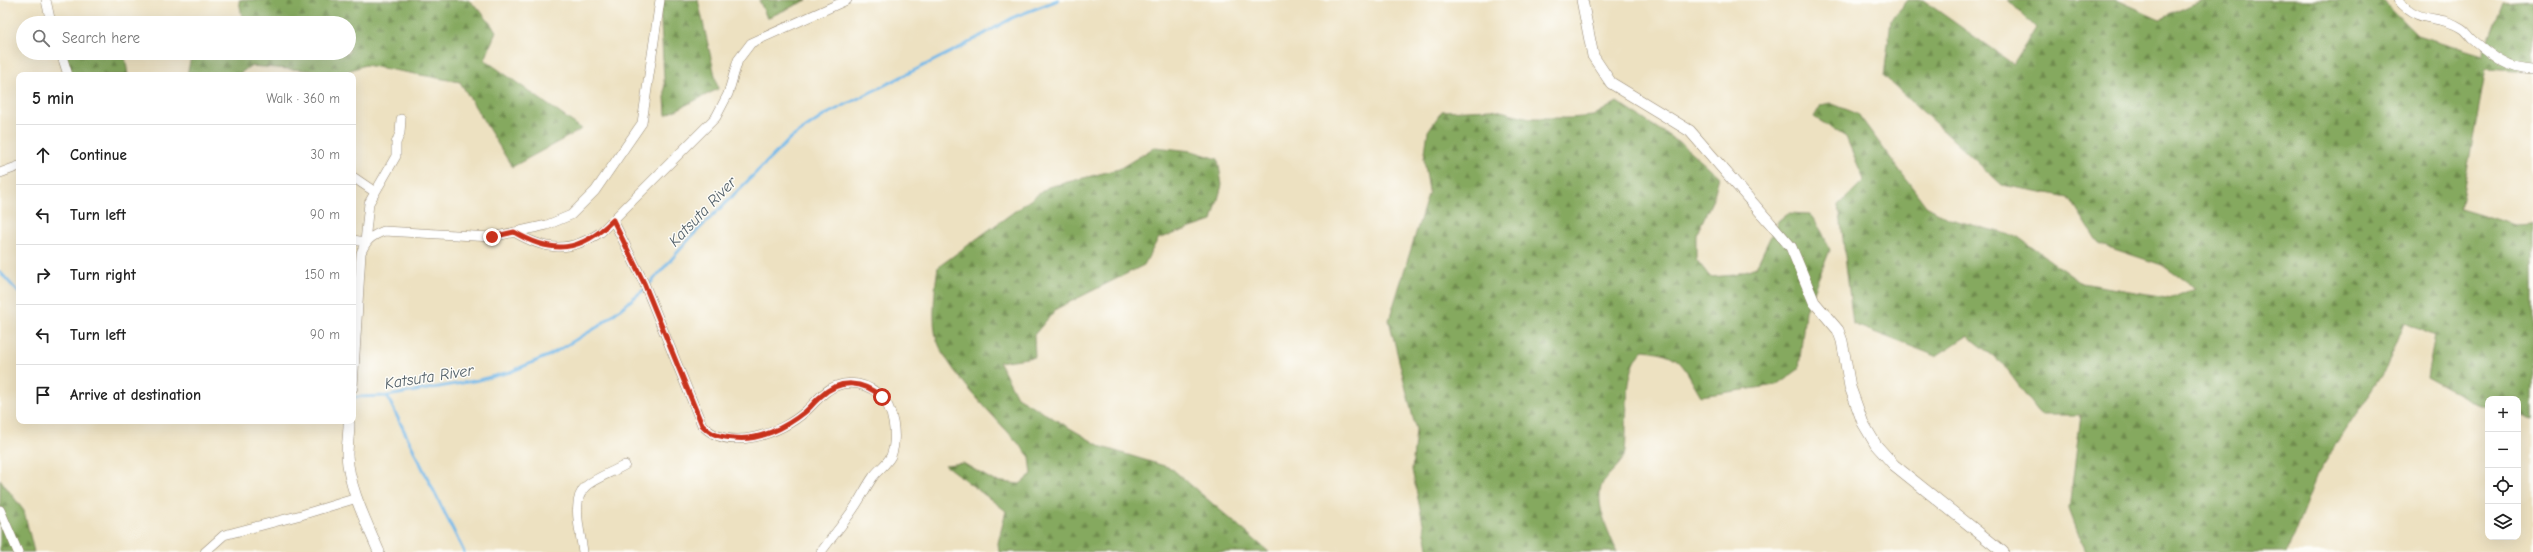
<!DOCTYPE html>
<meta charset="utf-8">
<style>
:root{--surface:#fff;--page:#f2f2f2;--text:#222;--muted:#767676;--line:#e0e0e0}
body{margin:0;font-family:"Comic Neue",sans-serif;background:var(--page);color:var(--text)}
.controls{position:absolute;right:12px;bottom:12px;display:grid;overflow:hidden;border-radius:8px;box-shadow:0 4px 16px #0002}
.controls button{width:36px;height:36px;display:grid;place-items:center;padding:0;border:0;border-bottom:1px solid var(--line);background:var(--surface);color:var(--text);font:20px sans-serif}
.stop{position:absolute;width:12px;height:12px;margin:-9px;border:3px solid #c8321e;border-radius:50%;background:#fff}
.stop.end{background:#c8321e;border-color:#fff;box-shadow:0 1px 4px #0008}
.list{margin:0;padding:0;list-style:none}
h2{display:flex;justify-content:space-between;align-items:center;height:52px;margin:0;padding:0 16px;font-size:17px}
h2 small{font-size:13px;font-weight:400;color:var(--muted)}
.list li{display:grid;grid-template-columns:26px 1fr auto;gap:12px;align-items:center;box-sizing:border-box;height:60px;padding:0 16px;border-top:1px solid var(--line)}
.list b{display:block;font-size:15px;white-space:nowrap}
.list em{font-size:13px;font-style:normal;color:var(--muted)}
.icon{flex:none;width:22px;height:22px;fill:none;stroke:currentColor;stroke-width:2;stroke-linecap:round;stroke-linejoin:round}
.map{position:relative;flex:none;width:2533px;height:552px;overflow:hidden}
.search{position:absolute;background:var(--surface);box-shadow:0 4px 16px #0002;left:16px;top:16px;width:340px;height:44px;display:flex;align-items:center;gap:10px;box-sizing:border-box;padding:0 14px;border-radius:22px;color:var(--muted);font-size:15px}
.panel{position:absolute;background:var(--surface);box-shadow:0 4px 16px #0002;left:16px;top:72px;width:340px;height:352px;border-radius:8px}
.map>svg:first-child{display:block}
</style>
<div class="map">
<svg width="2533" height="552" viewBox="0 0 2533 552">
<defs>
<pattern id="forest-firs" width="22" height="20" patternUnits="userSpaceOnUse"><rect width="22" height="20" fill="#85a95e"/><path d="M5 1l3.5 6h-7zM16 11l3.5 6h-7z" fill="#6e8a4d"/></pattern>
</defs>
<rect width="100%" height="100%" fill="#fdfcf7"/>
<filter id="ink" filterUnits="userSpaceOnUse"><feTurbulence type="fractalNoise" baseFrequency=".025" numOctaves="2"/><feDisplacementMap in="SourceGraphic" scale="8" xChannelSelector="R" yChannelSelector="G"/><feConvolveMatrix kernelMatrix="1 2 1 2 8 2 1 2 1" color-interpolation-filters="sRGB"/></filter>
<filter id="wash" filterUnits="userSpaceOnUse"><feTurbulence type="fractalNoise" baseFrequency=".012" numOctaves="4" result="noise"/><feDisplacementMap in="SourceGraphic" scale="16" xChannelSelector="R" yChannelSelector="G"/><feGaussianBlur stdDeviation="0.9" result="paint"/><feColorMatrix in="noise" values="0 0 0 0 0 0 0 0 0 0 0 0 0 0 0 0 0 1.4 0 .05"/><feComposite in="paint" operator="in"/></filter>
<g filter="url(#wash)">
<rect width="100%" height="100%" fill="#ede1c1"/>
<path fill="url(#forest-firs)" stroke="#606a3e" d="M 239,0 L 468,0 L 479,9 L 496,31 L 485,60 L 582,129 L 512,167 L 460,82 L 365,65 L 342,73 L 250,66 L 238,75 L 187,75 L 192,53 L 349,53 L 349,23 L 243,23 Z
M 663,0 L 698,0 L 718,89 L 666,115 L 660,6 Z
M 759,0 L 807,0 L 767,18 Z
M 1908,0 L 1923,0 L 2013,64 L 2036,28 L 2008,0 L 2117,0 L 2160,19 L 2202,0 L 2382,0 L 2417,35 L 2483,55 L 2503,2 L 2533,0 L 2533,72 L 2486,69 L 2460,209 L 2515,225 L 2533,224 L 2533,419 L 2518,415 L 2518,399 L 2488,399 L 2488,408 L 2482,407 L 2427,377 L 2435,335 L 2405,322 L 2386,368 L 2317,475 L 2287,552 L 2085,552 L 2069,509 L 2081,415 L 2041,415 L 2001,362 L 1967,336 L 1936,356 L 1853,324 L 1839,205 L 1864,180 L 1846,137 L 1814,117 L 1821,105 L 1830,103 L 1858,114 L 1926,206 L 1950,219 L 2018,237 L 2081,283 L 2172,298 L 2195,288 L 2162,265 L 2099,244 L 2069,197 L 2002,185 L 1884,76 L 1891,20 Z
M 62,53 L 120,53 L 125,56 L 128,75 L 66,75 Z
M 1617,102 L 1683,145 L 1719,177 L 1713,199 L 1696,235 L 1696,259 L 1710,277 L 1734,275 L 1756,267 L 1778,221 L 1788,213 L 1810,214 L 1822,232 L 1830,250 L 1805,311 L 1799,369 L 1777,385 L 1701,396 C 1682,365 1683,354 1644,350 C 1622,367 1628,426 1625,452 C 1624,465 1604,475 1601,487 C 1596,509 1609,532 1617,552 L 1429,552 L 1412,470 L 1416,430 L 1389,320 L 1429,191 L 1424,159 L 1428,131 L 1442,111 L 1492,109 L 1530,118 L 1570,118 L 1593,116 Z
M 1155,147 L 1192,151 L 1218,159 L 1222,185 L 1212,221 L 1158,239 L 1144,265 L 1056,309 L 1034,335 L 1035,357 L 999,362 L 1017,397 L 1102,447 L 1171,468 L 1269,552 L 999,552 L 998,543 L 1006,511 L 945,465 L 963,463 L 994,481 L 1020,484 L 1032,474 L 1030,457 C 1004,425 949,375 937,340 C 931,323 935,285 938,267 L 1048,187 L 1119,169 Z
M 0,479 L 24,511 L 34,552 L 0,552 Z"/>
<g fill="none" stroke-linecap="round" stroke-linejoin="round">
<path stroke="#72b8e9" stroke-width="3" d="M 0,272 L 19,293
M 387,396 L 464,552
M 353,397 L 387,396 L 479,380 L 510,372 L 550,355 L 599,326 L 646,288 L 692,236 L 791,138 L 825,115 L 961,47 L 1014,17 L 1058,0"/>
</g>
</g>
<g filter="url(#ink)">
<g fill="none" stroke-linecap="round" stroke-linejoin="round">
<defs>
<path id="minor" d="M 46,0 L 51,23
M 2398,0 C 2421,26 2438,13 2461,28 C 2465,30 2468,35 2472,39 C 2491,55 2508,70 2533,70
M 61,53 L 68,75
M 0,173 L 19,166
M 353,177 L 375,192
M 613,220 L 644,283 L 702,425 C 728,453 781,434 806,411 C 816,402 823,391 836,386 C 852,380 866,384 879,394 C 894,407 898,438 891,456 C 887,464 878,470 873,477 C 866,487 861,498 854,508 C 844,523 832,537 821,552
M 514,232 C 546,251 569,253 601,232 L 716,117 L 728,94 L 738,60 L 751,43 L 847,0
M 353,240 L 365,242 L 369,203 L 396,156 L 396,143 L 400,133 L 401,119
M 353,388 L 361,253 C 366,240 371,236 384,231 L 492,237 L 547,225 L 571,215 L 595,191 L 642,123 L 660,0
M 0,510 L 18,552
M 205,552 L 224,535 L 301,515 L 357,498
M 583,552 C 581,534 570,500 586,486 C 597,477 613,472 625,465"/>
<path id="tertiary" d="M 1582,0 L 1593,56 L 1611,83 L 1690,131 L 1791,247 L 1814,302 L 1838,330 L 1842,341 L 1850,387 L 1863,423 L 1876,445 L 1894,465 L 2003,552
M 349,424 C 349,434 347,445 347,455 C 349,489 366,521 379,552"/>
</defs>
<use href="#minor" stroke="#948670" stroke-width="10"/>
<use href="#tertiary" stroke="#948670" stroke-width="12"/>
<use href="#minor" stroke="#fff" stroke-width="9"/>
<use href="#tertiary" stroke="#fff" stroke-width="11"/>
</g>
</g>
<g fill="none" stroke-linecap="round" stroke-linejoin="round" filter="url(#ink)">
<path stroke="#c8321e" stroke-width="5" d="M 492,237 L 514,232 C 553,255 581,252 613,220 L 644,283 L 702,425 C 711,435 720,437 734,438 C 759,441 785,428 805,412 C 810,408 814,402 820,397 C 840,378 863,381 882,397"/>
</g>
<g text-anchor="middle" stroke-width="3" stroke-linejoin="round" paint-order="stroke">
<g font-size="16" font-style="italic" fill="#4e5c65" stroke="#fdfcf7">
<text transform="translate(702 211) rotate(-46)" y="6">Katsuta River</text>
<text transform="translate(429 376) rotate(-9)" y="6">Katsuta River</text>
</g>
</g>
</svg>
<div class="controls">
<button>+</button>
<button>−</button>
<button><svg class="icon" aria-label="locate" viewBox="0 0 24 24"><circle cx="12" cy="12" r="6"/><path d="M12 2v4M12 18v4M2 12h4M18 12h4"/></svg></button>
<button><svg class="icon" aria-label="layers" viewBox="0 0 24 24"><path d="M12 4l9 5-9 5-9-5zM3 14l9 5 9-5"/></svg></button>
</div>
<div class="stop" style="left:882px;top:397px"></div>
<div class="stop end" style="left:492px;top:237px"></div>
<div class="search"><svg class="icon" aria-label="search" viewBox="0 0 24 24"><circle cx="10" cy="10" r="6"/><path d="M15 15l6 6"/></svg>Search here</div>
<section class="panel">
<h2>5 min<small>Walk · 360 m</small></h2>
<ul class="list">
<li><svg class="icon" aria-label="ahead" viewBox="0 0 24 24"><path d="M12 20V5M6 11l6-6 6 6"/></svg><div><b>Continue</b></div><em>30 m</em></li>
<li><svg class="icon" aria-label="left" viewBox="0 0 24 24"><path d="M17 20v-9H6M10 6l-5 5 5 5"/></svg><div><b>Turn left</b></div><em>90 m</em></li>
<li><svg class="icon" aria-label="right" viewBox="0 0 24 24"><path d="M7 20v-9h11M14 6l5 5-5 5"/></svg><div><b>Turn right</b></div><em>150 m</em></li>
<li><svg class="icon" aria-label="left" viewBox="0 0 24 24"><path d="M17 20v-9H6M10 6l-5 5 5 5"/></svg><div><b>Turn left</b></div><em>90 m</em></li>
<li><svg class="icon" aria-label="arrive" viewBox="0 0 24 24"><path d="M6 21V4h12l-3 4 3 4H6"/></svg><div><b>Arrive at destination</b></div></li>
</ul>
</section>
</div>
